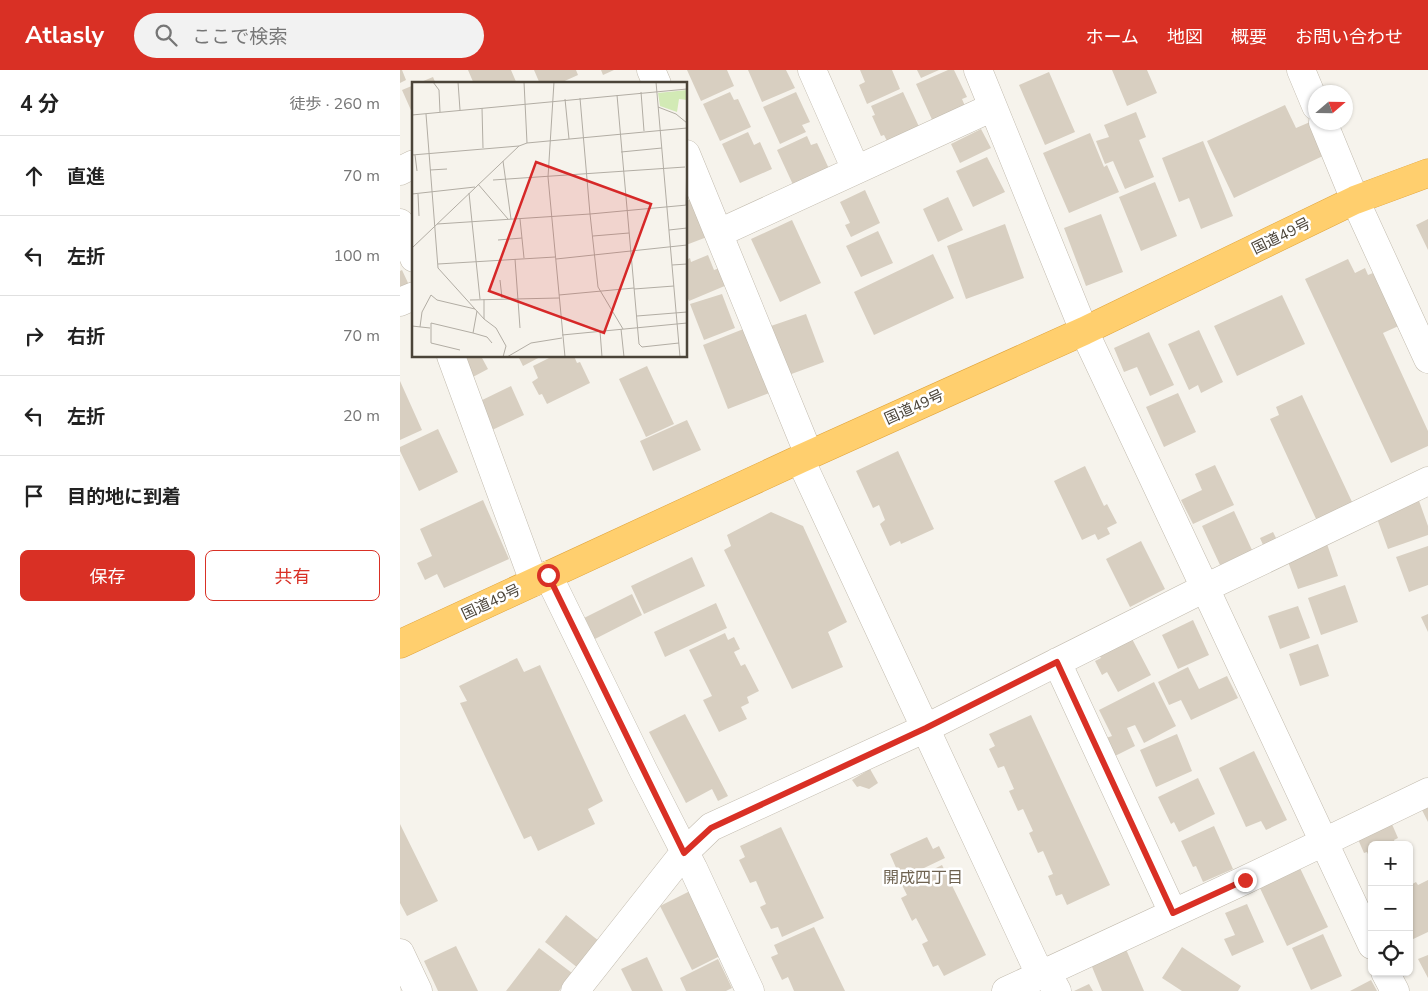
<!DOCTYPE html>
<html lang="ja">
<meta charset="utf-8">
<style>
:root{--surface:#fff;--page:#f2f2f2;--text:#222;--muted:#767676;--line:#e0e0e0;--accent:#d93025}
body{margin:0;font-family:"Nunito Sans","Noto Sans JP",sans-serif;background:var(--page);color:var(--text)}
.controls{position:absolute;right:15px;bottom:15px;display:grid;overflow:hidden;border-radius:8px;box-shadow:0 1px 4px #0004}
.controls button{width:45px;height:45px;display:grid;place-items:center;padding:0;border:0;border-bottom:1px solid var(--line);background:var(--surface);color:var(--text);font:25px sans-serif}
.compass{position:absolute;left:908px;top:15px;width:45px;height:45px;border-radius:50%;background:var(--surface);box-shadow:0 1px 4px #0004;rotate:70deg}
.stop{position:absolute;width:15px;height:15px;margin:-11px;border:4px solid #d93025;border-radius:50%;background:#fff}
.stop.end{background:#d93025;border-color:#fff;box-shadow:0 1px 5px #0008}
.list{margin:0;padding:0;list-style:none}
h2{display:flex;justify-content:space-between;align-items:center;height:65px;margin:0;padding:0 20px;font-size:21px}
h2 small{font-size:16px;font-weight:400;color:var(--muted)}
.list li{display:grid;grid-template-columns:32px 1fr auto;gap:15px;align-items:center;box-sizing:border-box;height:80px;padding:0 20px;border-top:1px solid var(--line)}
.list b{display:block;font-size:19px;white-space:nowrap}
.list em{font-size:16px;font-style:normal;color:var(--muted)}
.actions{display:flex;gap:10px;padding:15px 20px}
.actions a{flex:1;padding:11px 0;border:1px solid var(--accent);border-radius:8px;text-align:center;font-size:18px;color:var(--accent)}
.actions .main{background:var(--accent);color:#fff}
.icon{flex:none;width:28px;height:28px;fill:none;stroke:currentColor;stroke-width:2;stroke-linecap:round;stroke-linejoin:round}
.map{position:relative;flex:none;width:1028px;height:921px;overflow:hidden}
header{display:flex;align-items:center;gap:30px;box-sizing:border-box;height:70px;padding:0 25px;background:var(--accent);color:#fff}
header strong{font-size:24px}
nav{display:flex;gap:28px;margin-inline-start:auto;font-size:18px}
.search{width:350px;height:45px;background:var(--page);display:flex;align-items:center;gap:12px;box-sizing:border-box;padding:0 18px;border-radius:28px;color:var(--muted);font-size:19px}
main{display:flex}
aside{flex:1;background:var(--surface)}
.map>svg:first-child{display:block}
</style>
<header>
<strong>Atlasly</strong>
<div class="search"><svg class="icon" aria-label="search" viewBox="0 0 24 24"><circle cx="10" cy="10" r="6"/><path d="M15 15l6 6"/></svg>ここで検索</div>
<nav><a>ホーム</a><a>地図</a><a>概要</a><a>お問い合わせ</a></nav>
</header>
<main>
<aside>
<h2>4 分<small>徒歩 · 260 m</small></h2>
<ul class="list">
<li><svg class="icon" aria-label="ahead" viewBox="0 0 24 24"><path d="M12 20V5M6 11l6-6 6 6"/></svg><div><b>直進</b></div><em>70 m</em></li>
<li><svg class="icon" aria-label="left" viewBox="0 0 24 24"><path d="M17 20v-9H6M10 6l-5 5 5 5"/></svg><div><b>左折</b></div><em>100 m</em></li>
<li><svg class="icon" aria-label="right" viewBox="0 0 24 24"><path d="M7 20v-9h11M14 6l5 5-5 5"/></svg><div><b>右折</b></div><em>70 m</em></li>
<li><svg class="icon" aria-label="left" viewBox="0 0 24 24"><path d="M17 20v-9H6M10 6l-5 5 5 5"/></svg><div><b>左折</b></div><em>20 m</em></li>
<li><svg class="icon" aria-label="arrive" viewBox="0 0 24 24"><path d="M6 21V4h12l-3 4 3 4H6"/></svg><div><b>目的地に到着</b></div></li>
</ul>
<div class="actions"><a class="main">保存</a><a>共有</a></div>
</aside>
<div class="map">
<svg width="1028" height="921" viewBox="0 0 1028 921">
<rect width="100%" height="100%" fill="#f6f3ec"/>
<path fill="#d8cfc1" d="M 0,0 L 2,0 L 6,10 L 0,13 Z
M 68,0 L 111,0 L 117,14 L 74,14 Z
M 134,0 L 176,0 L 178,5 L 158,14 L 140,14 Z
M 201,0 L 214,0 L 203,5 Z
M 287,0 L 327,0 L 334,16 L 301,31 Z
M 348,0 L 386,0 L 395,18 L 362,32 Z
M 460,0 L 492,0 L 500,19 L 467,34 L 459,15 L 465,12 Z
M 517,0 L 539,0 L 521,8 Z
M 548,0 L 554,0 L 567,27 L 562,29 L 565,36 L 534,54 L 516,14 Z
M 712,0 L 747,0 L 757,23 L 727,36 Z
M 649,2 L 675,62 L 645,75 L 619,15 Z
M 33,7 L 36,14 L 16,14 Z
M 14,15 L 14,47 L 2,20 Z
M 330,22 L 334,30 L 338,29 L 351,57 L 320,71 L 303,34 Z
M 396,22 L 410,52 L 402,55 L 406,62 L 380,74 L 363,37 Z
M 503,22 L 521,61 L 489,75 L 484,65 L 481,66 L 472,46 L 475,45 L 471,36 Z
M 885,35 L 896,58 L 910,52 L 925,85 L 834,128 L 807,71 Z
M 736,42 L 746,67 L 739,70 L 754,107 L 725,119 L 713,91 L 705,94 L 696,71 L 709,67 L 704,55 Z
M 581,59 L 591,78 L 560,93 L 551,74 Z
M 348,62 L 354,75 L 360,72 L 372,99 L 340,113 L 322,74 Z
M 690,63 L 704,97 L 707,95 L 719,122 L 669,143 L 643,83 Z
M 407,66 L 411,75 L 417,73 L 431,103 L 395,119 L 377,80 Z
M 803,71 L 833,146 L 801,159 L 789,128 L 779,132 L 762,88 Z
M 587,87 L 605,122 L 573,137 L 556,101 Z
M 755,112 L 777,166 L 741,181 L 719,127 Z
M 465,120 L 480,153 L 451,167 L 445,155 L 450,153 L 440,132 Z
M 548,127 L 563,160 L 538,172 L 523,139 Z
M 291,129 L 307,167 L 286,175 L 286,131 Z
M 701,144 L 723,202 L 686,216 L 664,158 Z
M 1028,149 L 1028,180 L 1016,155 Z
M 392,150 L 421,213 L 380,232 L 351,169 Z
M 605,154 L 624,208 L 566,229 L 547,176 Z
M 478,161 L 493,193 L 461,207 L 446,176 Z
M 533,184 L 554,228 L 474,265 L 454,222 Z
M 308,185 L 314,200 L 320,198 L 327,215 L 289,231 L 286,224 L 286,190 L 290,188 L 291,192 Z
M 948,189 L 955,203 L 965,198 L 968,205 L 978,201 L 1003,254 L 983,263 L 1028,361 L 1028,376 L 991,393 L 905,209 Z
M 2,200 L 9,215 L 0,218 L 0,201 Z
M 322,224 L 335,258 L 304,270 L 290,234 Z
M 882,225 L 905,274 L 837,306 L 814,256 Z
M 406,244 L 424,292 L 386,306 L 368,257 Z
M 346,258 L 372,322 L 328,339 L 303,275 Z
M 799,260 L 823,312 L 801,323 L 798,315 L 789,320 L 768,274 Z
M 749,262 L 774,315 L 750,326 L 737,297 L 724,302 L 714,278 Z
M 64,286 L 81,286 L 88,299 L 71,308 Z
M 118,286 L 142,286 L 123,296 Z
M 153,286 L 174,286 L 177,293 L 180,292 L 190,313 L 147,334 L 142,324 L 139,325 L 132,312 L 138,308 L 133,296 Z
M 247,296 L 274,354 L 246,367 L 219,309 Z
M 0,311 L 22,360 L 0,370 Z
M 111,316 L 124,345 L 88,362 L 74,334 Z
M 778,323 L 796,362 L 764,377 L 746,337 Z
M 902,325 L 953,434 L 917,451 L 870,349 L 879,345 L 876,337 Z
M 287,350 L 301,380 L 253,401 L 240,371 Z
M 38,359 L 58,402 L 19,421 L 0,381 L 0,377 Z
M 498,381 L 534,459 L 501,474 L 500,471 L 490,476 L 480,454 L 485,450 L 479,435 L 473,438 L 456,401 Z
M 815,395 L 834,435 L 793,454 L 781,430 L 802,420 L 795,404 Z
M 685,396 L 704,436 L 707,434 L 717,453 L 707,458 L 710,464 L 698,470 L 695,464 L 682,470 L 654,411 Z
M 1018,428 L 1028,456 L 1028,465 L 988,479 L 975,443 Z
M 83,430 L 109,489 L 44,518 L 37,504 L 25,510 L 17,493 L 32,486 L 20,459 Z
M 834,441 L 852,480 L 820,495 L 802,456 Z
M 371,442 L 403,456 L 447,552 L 428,562 L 443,597 L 392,619 L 324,480 L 331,476 L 327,465 Z
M 873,462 L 877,470 L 864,477 L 860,468 Z
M 741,471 L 765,519 L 730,537 L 706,489 Z
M 927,474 L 938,506 L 898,519 L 887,489 Z
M 1028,476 L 1028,515 L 1009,522 L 996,487 Z
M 292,487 L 305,516 L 244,544 L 231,516 Z
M 945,515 L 958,552 L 921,565 L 908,528 Z
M 232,524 L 242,545 L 193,570 L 182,549 Z
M 316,533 L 327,558 L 265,587 L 254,562 Z
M 898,536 L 910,568 L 880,579 L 868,546 Z
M 1028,544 L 1028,562 L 1021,547 Z
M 793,550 L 809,585 L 778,599 L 762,565 Z
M 325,563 L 328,570 L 334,567 L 340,579 L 334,582 L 341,596 L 345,594 L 359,621 L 347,627 L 349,633 L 341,637 L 347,649 L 319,662 L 303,630 L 312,626 L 289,580 Z
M 730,565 L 751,605 L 718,622 L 707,602 L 702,605 L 695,591 L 701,588 L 698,583 Z
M 918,574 L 929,606 L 900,616 L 889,584 Z
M 117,588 L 124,602 L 140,595 L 203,731 L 188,739 L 195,754 L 138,781 L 131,766 L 124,769 L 60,633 L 67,631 L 59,616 Z
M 788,597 L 799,619 L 827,606 L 838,628 L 791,650 L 781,630 L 769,635 L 758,612 Z
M 754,612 L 776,656 L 744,673 L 735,655 L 727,658 L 735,676 L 715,686 L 706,668 L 712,666 L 699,640 Z
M 285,644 L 328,726 L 318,731 L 312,719 L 286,733 L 249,662 Z
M 631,645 L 710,815 L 667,835 L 662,824 L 656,826 L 648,806 L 653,804 L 643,781 L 638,783 L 629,763 L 633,761 L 623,739 L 618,741 L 609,721 L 614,719 L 604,696 L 598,698 L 589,679 L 595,676 L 589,664 Z
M 777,664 L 792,701 L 756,717 L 740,680 Z
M 854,681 L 887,750 L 866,760 L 861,751 L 846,757 L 819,698 Z
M 470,699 L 478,713 L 469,719 L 460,716 L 457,717 L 452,710 Z
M 798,708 L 815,744 L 779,762 L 774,752 L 771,754 L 758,727 Z
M 1028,736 L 1028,752 L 1022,740 Z
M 991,752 L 998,768 L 994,770 L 996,775 L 972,775 L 972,793 L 967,782 L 964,783 L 957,767 Z
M 0,754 L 38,831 L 7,846 L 0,833 Z
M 814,756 L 833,799 L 803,812 L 796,796 L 793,797 L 781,771 Z
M 381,757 L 424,848 L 382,867 L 378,857 L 371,859 L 360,837 L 366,834 L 356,811 L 350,813 L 339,790 L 345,787 L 340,776 Z
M 527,767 L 533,779 L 539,776 L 545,788 L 501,809 L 490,784 Z
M 542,795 L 586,885 L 544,906 L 538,895 L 533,897 L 522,874 L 528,871 L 516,848 L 512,851 L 501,828 L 507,825 L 502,815 Z
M 900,798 L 928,857 L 887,876 L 859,816 Z
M 1028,810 L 1028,862 L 1009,871 L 1009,816 L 1016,812 L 1018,815 Z
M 290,821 L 322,885 L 292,900 L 260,836 Z
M 847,834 L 864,872 L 832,886 L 824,869 L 835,865 L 825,843 Z
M 166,845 L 199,871 L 178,898 L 145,872 Z
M 414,857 L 445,921 L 394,921 L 388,907 L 382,910 L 371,887 L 378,884 L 374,875 Z
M 923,864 L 942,906 L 911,920 L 892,878 Z
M 56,876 L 78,921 L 38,921 L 24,891 Z
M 725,877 L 744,921 L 702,921 L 690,892 Z
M 782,877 L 841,916 L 838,921 L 782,921 L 762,908 Z
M 139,878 L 172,903 L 159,921 L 106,921 Z
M 1028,885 L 1028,908 L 1018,889 Z
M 247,887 L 263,921 L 232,921 L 221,899 Z
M 318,889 L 332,918 L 326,921 L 286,921 L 280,908 Z
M 971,910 L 977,921 L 950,921 Z
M 689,914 L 693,921 L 674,921 Z"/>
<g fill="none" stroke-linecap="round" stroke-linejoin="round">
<defs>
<path id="street" d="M 251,0 L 257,14
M 412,0 L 456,100
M 578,0 L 684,261 L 805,518 L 1028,411
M 901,0 L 916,36
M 923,52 L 955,130 L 1028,289
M 286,84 L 409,385
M 0,101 L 14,94
M 0,153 L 14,188
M 319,163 L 593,37
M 0,232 L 14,226
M 51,286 L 134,512
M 400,389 L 635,894 L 651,910 L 657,921
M 148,505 L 243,700 L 293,798 L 350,921
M 657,592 L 773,843
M 0,883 L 18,921
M 985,902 L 995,921
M 175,921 L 284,783 L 311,757 L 526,658 L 805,518 L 972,875
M 606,921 L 845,810 L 1028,722"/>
<path id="highway" d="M 0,574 L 400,389 L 684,261 L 955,130 L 1028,103"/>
</defs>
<use href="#street" stroke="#c2bbae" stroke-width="29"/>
<use href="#highway" stroke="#e0a43c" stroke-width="29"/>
<use href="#street" stroke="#fff" stroke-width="28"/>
<use href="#highway" stroke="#ffcf6e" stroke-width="28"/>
</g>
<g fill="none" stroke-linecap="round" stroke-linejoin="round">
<path stroke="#d93025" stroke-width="6" d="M 148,505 L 284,783 L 311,758 L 526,658 L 657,592 L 773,843 L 845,810"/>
</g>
<g text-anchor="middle" stroke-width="5" stroke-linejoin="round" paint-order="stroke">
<g font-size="15" fill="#4b4439" stroke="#fff">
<text transform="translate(881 166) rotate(-26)" y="5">国道49号</text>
<text transform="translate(514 337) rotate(-24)" y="5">国道49号</text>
<text transform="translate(91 532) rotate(-25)" y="5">国道49号</text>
</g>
<g font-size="16" fill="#6e6250" stroke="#fff">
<text x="523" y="813">開成四丁目</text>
</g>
</g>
<g transform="translate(12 12)">
<rect width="275" height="275" fill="#f6f3ec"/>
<path d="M 275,8 L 275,18 L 267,17 L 265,30 L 248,24 L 246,11 Z" fill="#d2eab5"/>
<path fill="none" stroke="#b2ada4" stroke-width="1" d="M 21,0 L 27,8 L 28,30M 46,0 L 48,28M 142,0 L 136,95 L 153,275M 244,0 L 268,275M 229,10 L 232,49M 205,13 L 227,262 L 230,265 L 267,261M 153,17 L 157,57M 246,25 L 264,32 L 275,41M 70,26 L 71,66M 14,32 L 26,186 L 72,237 L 84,246 L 94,264 L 91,275M 0,33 L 275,7M 115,61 L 275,46M 209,70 L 250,66M 0,73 L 107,64M 3,73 L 5,89M 91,79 L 99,137M 18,88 L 35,87M 81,98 L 273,85M 66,102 L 96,137M 57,111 L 68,217M 0,112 L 63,105M 6,112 L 7,134M 274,123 L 275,69M 108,137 L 112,176M 25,142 L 178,132 L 168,16M 257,148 L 275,146M 181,154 L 217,151M 86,158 L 110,156M 0,166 L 107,64 L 115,61 L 112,0M 103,177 L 108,246M 144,177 L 275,163M 26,182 L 143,175M 260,183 L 275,182M 88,198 L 90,216M 222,207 L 262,204M 147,213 L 222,206M 72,217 L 72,237M 58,218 L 147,216M 65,229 L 61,251 L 75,255 L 80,261M 225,234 L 275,230M 0,244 L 18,246M 8,245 L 10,230 L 19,213 L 25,218 L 63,227M 209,247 L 212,275M 211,247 L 186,205 L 178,132 L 275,123M 188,249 L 190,275M 150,253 L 275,241M 48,268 L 19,261 L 19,241 L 61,251M 95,275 L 119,261 L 150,256"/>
<path fill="#d62828" fill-opacity="0.15" stroke="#d62828" stroke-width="2.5" d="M 124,80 L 239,122 L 192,251 L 77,209 Z"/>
<rect width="275" height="275" fill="none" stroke="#4b4439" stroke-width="2.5"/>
</g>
</svg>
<div class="controls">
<button>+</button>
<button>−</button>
<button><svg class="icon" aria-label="locate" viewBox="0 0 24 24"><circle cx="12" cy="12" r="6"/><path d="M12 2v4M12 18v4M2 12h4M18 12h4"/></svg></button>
</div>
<svg class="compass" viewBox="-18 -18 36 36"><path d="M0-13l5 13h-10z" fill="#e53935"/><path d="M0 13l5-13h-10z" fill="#767676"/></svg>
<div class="stop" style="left:148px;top:505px"></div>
<div class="stop end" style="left:845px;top:810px"></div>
</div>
</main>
